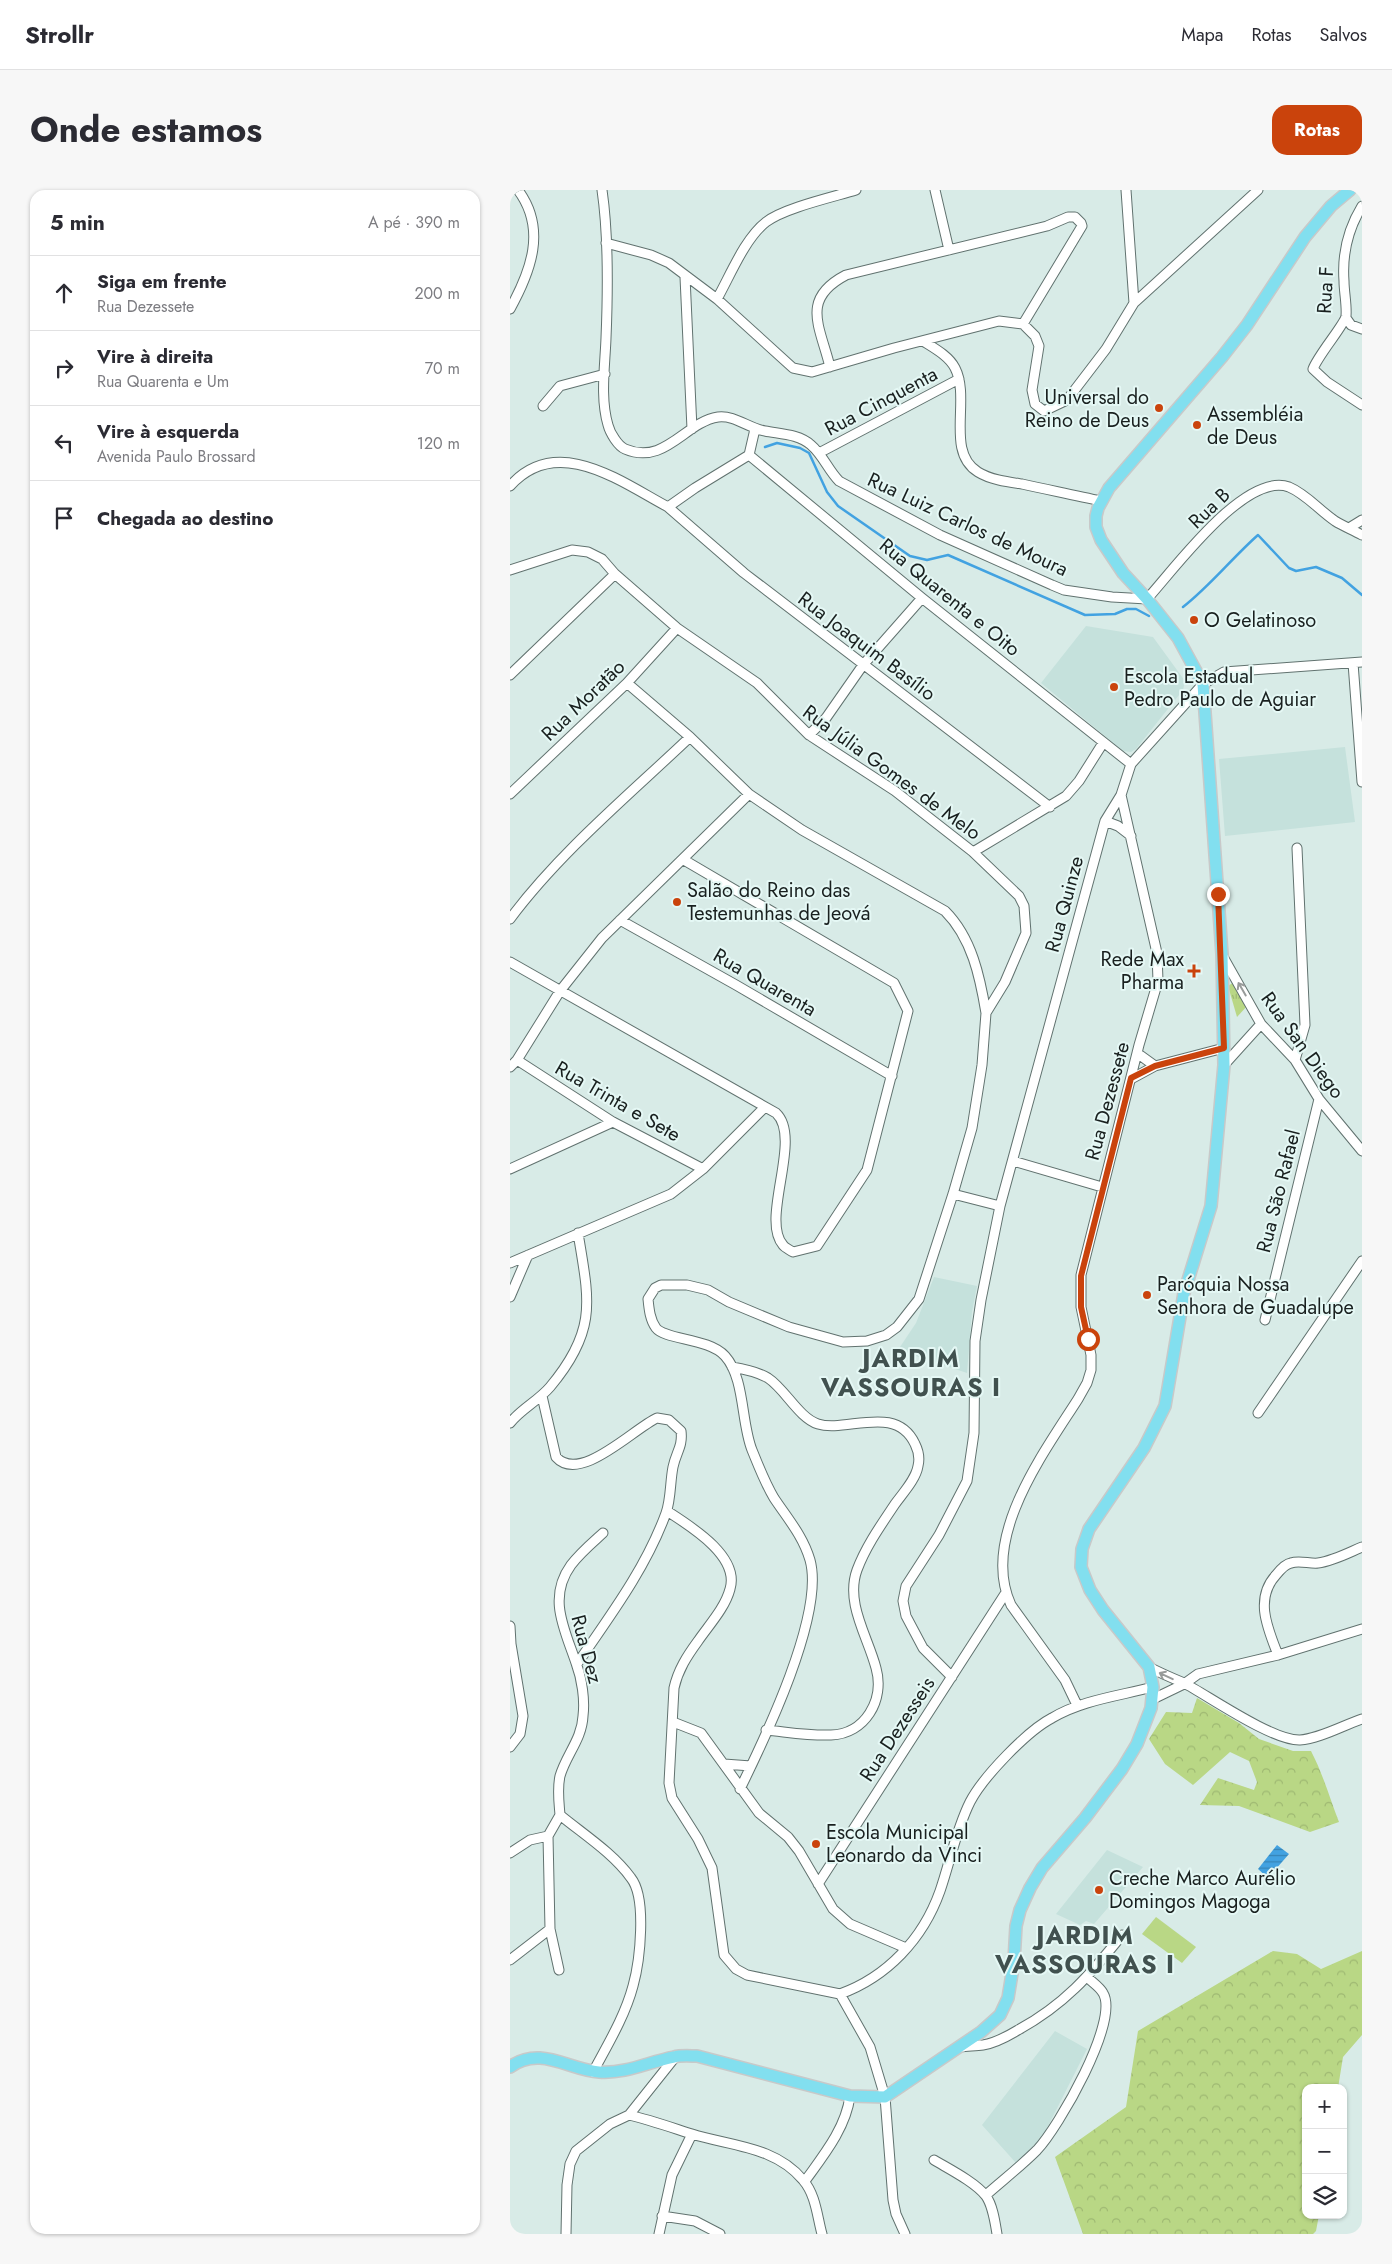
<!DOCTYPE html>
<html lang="pt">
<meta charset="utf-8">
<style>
:root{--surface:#fff;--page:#f7f7f7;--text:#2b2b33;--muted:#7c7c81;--line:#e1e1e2;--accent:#ca430c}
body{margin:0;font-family:Jost,sans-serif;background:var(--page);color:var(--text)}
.controls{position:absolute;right:15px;bottom:15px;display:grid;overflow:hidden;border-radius:10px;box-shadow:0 1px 4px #0004}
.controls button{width:45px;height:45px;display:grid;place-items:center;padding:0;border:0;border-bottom:1px solid var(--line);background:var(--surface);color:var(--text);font:25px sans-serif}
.stop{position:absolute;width:15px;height:15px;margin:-11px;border:4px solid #ca430c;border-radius:50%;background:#fff}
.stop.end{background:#ca430c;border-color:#fff;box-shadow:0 1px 5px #0008}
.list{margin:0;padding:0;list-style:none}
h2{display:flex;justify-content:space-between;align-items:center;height:65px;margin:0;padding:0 20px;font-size:21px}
h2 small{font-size:16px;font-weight:400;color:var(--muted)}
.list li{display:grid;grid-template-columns:32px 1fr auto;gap:15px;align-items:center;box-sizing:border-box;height:75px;padding:0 20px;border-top:1px solid var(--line)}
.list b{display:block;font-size:19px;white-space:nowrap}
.list p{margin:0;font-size:16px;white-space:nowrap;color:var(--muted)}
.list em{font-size:16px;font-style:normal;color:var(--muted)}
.icon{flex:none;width:28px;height:28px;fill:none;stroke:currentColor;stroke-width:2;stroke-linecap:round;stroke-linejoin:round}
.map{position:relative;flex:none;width:852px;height:2044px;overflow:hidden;border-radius:15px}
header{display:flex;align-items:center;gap:30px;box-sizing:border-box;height:70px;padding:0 25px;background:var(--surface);border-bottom:1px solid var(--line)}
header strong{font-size:24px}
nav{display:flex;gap:28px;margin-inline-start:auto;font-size:18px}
.intro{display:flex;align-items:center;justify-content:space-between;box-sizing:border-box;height:120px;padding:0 30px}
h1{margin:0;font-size:35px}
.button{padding:12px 22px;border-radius:15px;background:var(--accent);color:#fff;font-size:18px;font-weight:700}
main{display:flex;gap:30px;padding:0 30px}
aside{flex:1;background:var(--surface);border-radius:15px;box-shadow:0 1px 4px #0004}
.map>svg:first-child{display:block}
</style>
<header>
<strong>Strollr</strong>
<nav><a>Mapa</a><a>Rotas</a><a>Salvos</a></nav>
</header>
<div class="intro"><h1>Onde estamos</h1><a class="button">Rotas</a></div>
<main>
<aside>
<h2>5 min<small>A pé · 390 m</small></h2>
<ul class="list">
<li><svg class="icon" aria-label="ahead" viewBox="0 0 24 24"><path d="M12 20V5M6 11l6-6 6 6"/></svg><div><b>Siga em frente</b><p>Rua Dezessete</p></div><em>200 m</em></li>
<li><svg class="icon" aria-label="right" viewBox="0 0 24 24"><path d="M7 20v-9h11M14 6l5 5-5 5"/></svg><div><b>Vire à direita</b><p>Rua Quarenta e Um</p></div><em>70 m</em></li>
<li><svg class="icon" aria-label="left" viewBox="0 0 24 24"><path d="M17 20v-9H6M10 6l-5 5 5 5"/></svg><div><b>Vire à esquerda</b><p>Avenida Paulo Brossard</p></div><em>120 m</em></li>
<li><svg class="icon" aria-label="arrive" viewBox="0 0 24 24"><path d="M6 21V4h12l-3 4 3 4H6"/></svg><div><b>Chegada ao destino</b></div></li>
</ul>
</aside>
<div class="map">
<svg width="852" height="2044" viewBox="0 0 852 2044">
<defs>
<pattern id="grass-tufts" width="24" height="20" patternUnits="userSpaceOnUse" patternTransform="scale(1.25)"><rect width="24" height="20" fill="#b9d785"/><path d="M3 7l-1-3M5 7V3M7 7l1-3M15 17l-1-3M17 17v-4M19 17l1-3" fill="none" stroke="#9eb872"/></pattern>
<pattern id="forest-crowns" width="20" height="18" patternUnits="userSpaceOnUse" patternTransform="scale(1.25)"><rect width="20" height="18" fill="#b9d785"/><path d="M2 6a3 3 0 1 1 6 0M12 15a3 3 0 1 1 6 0" fill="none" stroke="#9eb872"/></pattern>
<pattern id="water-rules" width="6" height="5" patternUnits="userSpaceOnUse" patternTransform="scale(1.25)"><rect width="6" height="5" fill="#42a2e1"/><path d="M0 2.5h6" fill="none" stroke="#3684b6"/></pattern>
</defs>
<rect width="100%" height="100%" fill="#d8ebe7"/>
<path fill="#c5e1dc" d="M 576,436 L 643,447 L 675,491 L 673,500 L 626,559 L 621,562 L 613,561 L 531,493 Z
M 835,557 L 845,632 L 715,646 L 709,569 Z
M 424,1087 L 467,1096 L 462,1122 L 457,1183 L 388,1160 L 406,1133 Z
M 597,1660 L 633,1677 L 584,1734 L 576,1731 L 570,1735 L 546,1724 Z
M 545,1841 L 577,1859 L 533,1946 L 506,1973 L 472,1935 Z"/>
<path fill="url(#grass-tufts)" d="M 724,792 L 738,815 L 727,827 L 718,796 Z"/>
<path fill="url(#forest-crowns)" d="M 687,1508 L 729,1533 L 749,1549 L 783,1561 L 801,1561 C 813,1584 820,1609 829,1632 L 800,1642 L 729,1616 L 690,1615 L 708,1588 L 744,1600 L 747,1592 L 739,1571 L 720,1562 L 683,1595 L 655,1574 L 639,1549 L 656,1522 L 682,1523 Z
M 763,1761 L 787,1764 L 811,1779 L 852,1761 L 852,1845 L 833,1867 L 828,1898 L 796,1898 L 796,2025 L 809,2025 L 806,2041 L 803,2044 L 573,2044 L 545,1967 L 616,1917 L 628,1841 Z"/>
<path fill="#b9d785" d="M 646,1727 L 686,1757 L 672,1773 L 632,1744 Z"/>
<path fill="url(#water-rules)" d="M 767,1655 L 779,1664 L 758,1688 L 748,1679 Z"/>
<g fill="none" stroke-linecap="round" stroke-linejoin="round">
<path stroke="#42a2e1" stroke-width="2.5" d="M 255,257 L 267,253 L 290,258 L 299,263 L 317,302 L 328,316 L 400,366 L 417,370 L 438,365 L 575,425 L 605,424 L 617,419 L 626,419 L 639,426
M 673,417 C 700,396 722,368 748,345 L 779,378 L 786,381 L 806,377 L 832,388 L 852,405"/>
<defs>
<path id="minor" d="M 92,0 C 99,48 98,100 96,148 C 95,176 90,208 98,235 C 100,243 108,256 115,259 C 155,276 175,232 208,227 C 225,225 238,238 255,241 C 270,244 289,244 301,255 C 313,265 318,280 329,291 L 430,345 L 542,395 L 554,400 L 602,407 L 637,409 C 663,381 735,281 779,297 C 796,304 809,320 825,331 C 833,336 843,340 852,345
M 425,0 L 439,60
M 616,0 L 624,113
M 852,16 C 838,39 832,64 834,91 C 834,102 837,115 836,126 C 835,134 808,165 803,179 L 817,192 L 852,215
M 96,53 L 141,65 L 159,73 L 207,109 L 283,178 L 302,182 L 384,158 L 489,131 L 513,134 L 525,146 L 529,156 L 522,200 L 525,214 L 534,221 L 557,210 L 596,159 L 624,113 L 748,0
M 175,87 L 182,239
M 207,109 C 220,86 235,48 256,32 C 274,18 323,7 346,0
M 0,119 C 21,81 37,39 8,0
M 836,128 L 841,135 L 852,139
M 413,151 C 424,158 439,166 445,178 C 461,209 435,262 468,282 C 481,290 498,292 512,294 C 539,300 565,305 591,311
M 320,177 C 310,136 290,109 336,85 L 537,36 L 558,27 L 565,27 L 571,33 L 572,36 L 513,134
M 33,216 L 50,196 L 95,184
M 309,263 L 449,189
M 239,265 L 412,408 L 621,574
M 239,265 L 245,239
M 0,296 C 47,243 111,292 158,317 L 185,298 L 239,265
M 158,317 L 234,383 L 540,617
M 839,338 L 852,330
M 0,380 L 62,360 L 78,362 L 92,369 L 105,384 L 167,438 L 247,493 L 299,545 L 385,601 L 463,662 L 509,706 L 514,716 L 516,743 L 495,792 L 476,823 L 472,875 L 462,938 L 443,1004 L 409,1109 L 387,1137 L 376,1145 L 357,1151 L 333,1152 L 279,1137 L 219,1112 L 198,1100 L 177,1095 L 151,1095 L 145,1098 L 138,1109 C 139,1119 140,1130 146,1138 C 155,1150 199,1148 215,1166 C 235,1188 231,1233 242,1260 C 249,1277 255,1293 264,1308 C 278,1329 293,1346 300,1370 C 315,1424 255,1548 230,1599
M 843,473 L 852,592
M 0,485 L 105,384
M 117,493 L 180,547 L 239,604 L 292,640 L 435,721 C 462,748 470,787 476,823
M 299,545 L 316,528 L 353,475 L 412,408
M 0,604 L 117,493 L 167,438
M 595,631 L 608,636 L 621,646
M 463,662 L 556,606 L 569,591 L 593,553
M 0,729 C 50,662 120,604 180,547
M 110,730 L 226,795 L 382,886
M 712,765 L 751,834 L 785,870 L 809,909 L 852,961
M 0,772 L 266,923 C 293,948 250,1029 273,1055 C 275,1058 280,1060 283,1062 L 307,1056 L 357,980 L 398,821 L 384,793 L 174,670
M 627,863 L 645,876
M 7,870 L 103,932 L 193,979
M 785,870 L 795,835 L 787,658
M 714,875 L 751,834
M 0,877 L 7,870 L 50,801 L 92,748 L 239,604
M 621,889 L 645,876 L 714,858
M 503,971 L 592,997
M 0,979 L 103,932
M 443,1004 L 490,1016
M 0,1073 L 161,1004 L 193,979 L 255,917
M 0,1107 L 18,1065
M 755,1130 L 809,909
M 222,1177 C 234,1179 248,1182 258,1188 C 275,1199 289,1228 308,1234 C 336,1243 386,1213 405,1254 C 408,1260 410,1268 408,1276 C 406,1289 393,1303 385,1314 C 371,1335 356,1356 347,1380 C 335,1413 358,1447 366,1478 C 375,1510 355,1544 321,1545 C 300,1546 277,1542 256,1540
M 32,1206 L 46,1267 C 70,1294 123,1239 147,1228 L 159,1230 L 171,1241 C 173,1257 166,1262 163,1277 C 160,1292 161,1309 156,1323 C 136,1378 100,1426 67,1474
M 748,1223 L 852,1071
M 0,1233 C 11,1219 28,1211 40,1197 C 88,1140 79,1110 68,1043
M 157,1321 C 180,1336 230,1366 220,1399 C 215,1418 199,1435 188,1451 C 177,1466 168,1480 164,1498 L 159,1593 L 162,1608 L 188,1649 L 202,1678 L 214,1765 L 226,1779 L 237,1785 L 330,1804
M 0,1436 L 1,1454 L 13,1526 L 10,1544 L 0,1557
M 768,1465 C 758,1439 744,1409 766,1385 C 770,1380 775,1374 781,1373 C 789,1370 800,1374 808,1373 C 823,1371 838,1363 852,1357
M 639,1477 C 650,1483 662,1488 674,1493 C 700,1507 763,1551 790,1550 C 809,1549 834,1535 852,1529
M 442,1487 L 413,1458 L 396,1426 L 393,1411 L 396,1396 L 429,1345 L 457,1291 L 464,1243 L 465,1151 L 471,1110 L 490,1016 L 595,631 L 611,605 L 621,574 L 693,494 L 714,482 L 852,472
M 643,1509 L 674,1494 L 688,1484 L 768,1465 L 852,1439
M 567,1515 L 555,1490 L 501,1415 C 470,1348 533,1264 568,1209 L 577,1193 L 581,1180 L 581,1165 L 571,1117 L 571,1085 L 629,855 L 648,791 L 647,763 L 611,605
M 163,1532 L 191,1543 L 249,1623 L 278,1647 L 289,1661 L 323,1719 L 340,1734 L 396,1758
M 214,1574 L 241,1576
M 50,1625 C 49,1612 47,1599 50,1586 C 56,1565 72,1549 73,1526 C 75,1510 72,1489 66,1473 C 55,1440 37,1408 61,1375 C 70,1363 82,1353 93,1343
M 50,1625 C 73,1644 103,1663 121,1688 C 137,1708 130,1771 123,1796 C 115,1826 98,1854 83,1882
M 0,1663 L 20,1650 L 38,1646
M 308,1694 L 495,1404
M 0,1770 L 40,1739
M 49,1780 L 40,1739 L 38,1646 L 50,1625
M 330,1804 C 377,1787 413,1749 430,1701 C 440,1672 446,1640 460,1612 C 473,1587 517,1541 542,1528 C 572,1510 609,1506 643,1497
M 330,1804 L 360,1857 L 375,1907 L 383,2010 L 386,2024 L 395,2044
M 450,1857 C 458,1856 466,1856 473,1855 C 486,1853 498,1846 508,1840 C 554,1815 580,1785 612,1745
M 119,1925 C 140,1930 160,1937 182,1944 C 220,1956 265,1956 293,1990 C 306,2005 307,2026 312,2044
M 424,1970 C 439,1979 465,1992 476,2006 C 483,2016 485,2032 487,2044
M 295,1991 C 313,1966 336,1938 340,1906
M 476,2005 C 493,1990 511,1976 527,1960 C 548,1938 610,1831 593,1803 C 590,1797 582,1792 577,1787
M 152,2026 L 185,2031 L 210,2044
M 56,2044 L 57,1995 L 60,1974 L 66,1961 L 100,1934 L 119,1925 L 166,1866
M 149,2044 L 162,1985 L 182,1944"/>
<path id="major" d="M 0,1877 C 30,1855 59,1880 89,1882 C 116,1884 138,1872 164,1867 C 171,1865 180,1866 187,1866 L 340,1906 L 375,1907 L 471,1842 L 490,1825 L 498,1808 L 504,1771 L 506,1736 L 510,1720 L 520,1698 L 532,1678 L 575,1628 L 612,1579 L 627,1554 L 641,1518 L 643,1497 L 639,1477 L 593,1420 L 580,1400 L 571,1377 L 572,1359 L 579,1339 L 634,1258 L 655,1216 L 674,1103 L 701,1016 L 714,875 L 712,764 L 693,494 L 668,448 L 637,409 L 613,383 L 591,350 L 586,337 L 586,326 L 588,318 L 599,298 L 712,167 L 737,135 L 795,47 L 821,16 L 840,0"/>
</defs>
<use href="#minor" stroke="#61726f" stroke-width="11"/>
<use href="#major" stroke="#c8c9c9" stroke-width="14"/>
<use href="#minor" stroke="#fff" stroke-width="9"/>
<use href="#major" stroke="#82dfef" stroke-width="11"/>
</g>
<defs><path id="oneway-shaft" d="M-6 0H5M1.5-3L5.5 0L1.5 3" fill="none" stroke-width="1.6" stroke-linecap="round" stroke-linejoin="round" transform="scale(1.25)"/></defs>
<g stroke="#989b9a">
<use href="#oneway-shaft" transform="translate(732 799) rotate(-120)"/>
<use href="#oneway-shaft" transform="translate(656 1486) rotate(-155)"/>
</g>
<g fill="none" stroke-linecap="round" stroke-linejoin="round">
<path stroke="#ca430c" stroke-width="6" d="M 578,1149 L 571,1117 L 571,1086 L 621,888 L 645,876 L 714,858 L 708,704"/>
</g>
<g fill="#ca430c" stroke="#e5f8f5" stroke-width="2">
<circle cx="649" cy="218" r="5"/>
<circle cx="687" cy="235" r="5"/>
<circle cx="684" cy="430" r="5"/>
<circle cx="604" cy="497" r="5"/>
<circle cx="167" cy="712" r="5"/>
<path d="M681.5 773.5h5v5h5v5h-5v5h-5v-5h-5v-5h5z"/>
<circle cx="637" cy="1105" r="5"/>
<circle cx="306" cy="1654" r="5"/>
<circle cx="589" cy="1700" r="5"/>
</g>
<g text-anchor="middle" stroke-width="4" stroke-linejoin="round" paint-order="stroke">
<g font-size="20" fill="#19201f" stroke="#e5f8f5">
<text transform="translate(815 100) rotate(-87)" y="7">Rua F</text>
<text transform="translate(371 211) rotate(-28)" y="7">Rua Cinquenta</text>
<text transform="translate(699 318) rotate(-44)" y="7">Rua B</text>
<text transform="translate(458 334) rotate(25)" y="7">Rua Luiz Carlos de Moura</text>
<text transform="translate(440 407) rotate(39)" y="7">Rua Quarenta e Oito</text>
<text transform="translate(357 456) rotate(37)" y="7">Rua Joaquim Basílio</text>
<text transform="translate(73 510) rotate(-44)" y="7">Rua Moratão</text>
<text transform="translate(382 582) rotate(36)" y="7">Rua Júlia Gomes de Melo</text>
<text transform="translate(554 714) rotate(-75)" y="7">Rua Quinze</text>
<text transform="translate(255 792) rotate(30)" y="7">Rua Quarenta</text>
<text transform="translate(793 855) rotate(54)" y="7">Rua San Diego</text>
<text transform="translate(108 911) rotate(30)" y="7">Rua Trinta e Sete</text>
<text transform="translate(597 911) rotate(-75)" y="7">Rua Dezessete</text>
<text transform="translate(768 1001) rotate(-76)" y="7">Rua São Rafael</text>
<text transform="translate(77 1459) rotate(75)" y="7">Rua Dez</text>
<text transform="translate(387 1539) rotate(-57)" y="7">Rua Dezesseis</text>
</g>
<g font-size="20" fill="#19201f" stroke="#e5f8f5" text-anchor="start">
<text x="639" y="214" text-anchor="end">Universal do<tspan x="639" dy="23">Reino de Deus</tspan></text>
<text x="697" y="231">Assembléia<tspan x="697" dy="23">de Deus</tspan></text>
<text x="694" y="437">O Gelatinoso</text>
<text x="614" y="493">Escola Estadual<tspan x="614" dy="23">Pedro Paulo de Aguiar</tspan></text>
<text x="177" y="707">Salão do Reino das<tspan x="177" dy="23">Testemunhas de Jeová</tspan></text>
<text x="674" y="776" text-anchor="end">Rede Max<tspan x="674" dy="23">Pharma</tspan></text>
<text x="647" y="1101">Paróquia Nossa<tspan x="647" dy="23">Senhora de Guadalupe</tspan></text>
<text x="316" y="1649">Escola Municipal<tspan x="316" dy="23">Leonardo da Vinci</tspan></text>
<text x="599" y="1695">Creche Marco Aurélio<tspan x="599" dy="23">Domingos Magoga</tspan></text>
</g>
<g font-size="25" font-weight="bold" letter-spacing="1" fill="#41514f" stroke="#e5f8f5">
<text x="401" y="1177">JARDIM<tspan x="401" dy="29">VASSOURAS I</tspan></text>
<text x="575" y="1754">JARDIM<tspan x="575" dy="29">VASSOURAS I</tspan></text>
</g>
</g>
</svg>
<div class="controls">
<button>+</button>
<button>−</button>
<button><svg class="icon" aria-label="layers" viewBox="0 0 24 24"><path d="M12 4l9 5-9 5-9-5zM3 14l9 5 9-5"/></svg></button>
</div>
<div class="stop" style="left:578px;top:1149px"></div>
<div class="stop end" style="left:708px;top:704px"></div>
</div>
</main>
